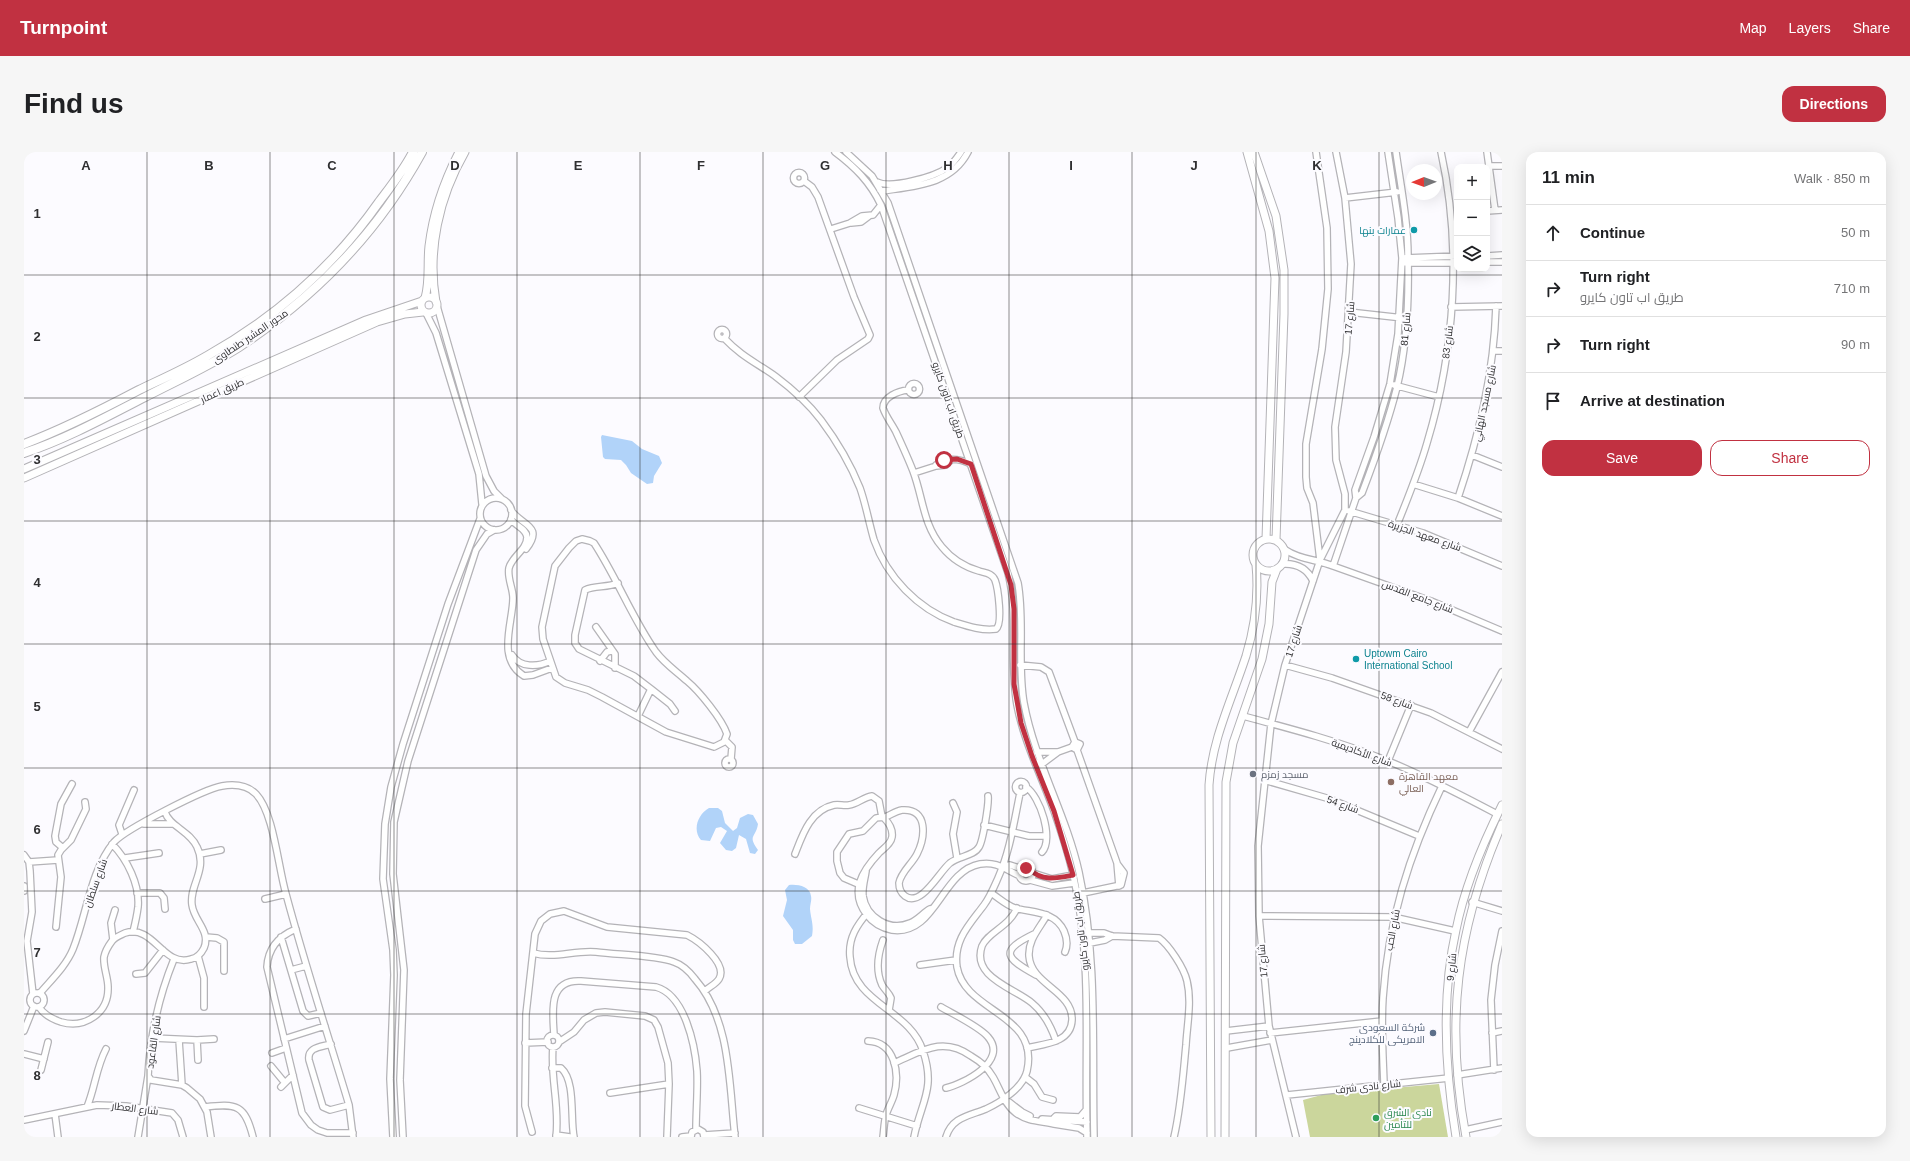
<!DOCTYPE html>
<meta charset="utf-8">
<style>
:root{--surface:#fff;--page:#f6f6f6;--text:#202124;--muted:#757577;--line:#e0e0e0;--accent:#c13141}
body{margin:0;font-family:Helvetica,Cairo,sans-serif;background:var(--page);color:var(--text)}
.controls{position:absolute;right:12px;top:12px;display:grid;overflow:hidden;border-radius:8px;box-shadow:0 4px 16px #0002}
.controls button{width:36px;height:36px;display:grid;place-items:center;padding:0;border:0;border-bottom:1px solid var(--line);background:var(--surface);color:var(--text);font:20px sans-serif}
.compass{position:absolute;left:1382px;top:12px;width:36px;height:36px;border-radius:50%;background:var(--surface);box-shadow:0 4px 16px #0002;rotate:269deg}
.stop{position:absolute;width:12px;height:12px;margin:-9px;border:3px solid #c13141;border-radius:50%;background:#fff}
.stop.end{background:#c13141;border-color:#fff;box-shadow:0 1px 4px #0008}
.list{margin:0;padding:0;list-style:none}
h2{display:flex;justify-content:space-between;align-items:center;height:52px;margin:0;padding:0 16px;font-size:17px}
h2 small{font-size:13px;font-weight:400;color:var(--muted)}
.list li{display:grid;grid-template-columns:26px 1fr auto;gap:12px;align-items:center;box-sizing:border-box;height:56px;padding:0 16px;border-top:1px solid var(--line)}
.list b{display:block;font-size:15px;white-space:nowrap}
.list p{margin:0;font-size:13px;white-space:nowrap;color:var(--muted)}
.list em{font-size:13px;font-style:normal;color:var(--muted)}
.actions{display:flex;gap:8px;padding:12px 16px}
.actions a{flex:1;padding:9px 0;border:1px solid var(--accent);border-radius:12px;text-align:center;font-size:14px;color:var(--accent)}
.actions .main{background:var(--accent);color:#fff}
.icon{flex:none;width:22px;height:22px;fill:none;stroke:currentColor;stroke-width:2;stroke-linecap:round;stroke-linejoin:round}
.map{position:relative;flex:none;width:1478px;height:985px;overflow:hidden;border-radius:12px}
header{display:flex;align-items:center;gap:24px;box-sizing:border-box;height:56px;padding:0 20px;background:var(--accent);color:#fff}
header strong{font-size:19px}
nav{display:flex;gap:22px;margin-inline-start:auto;font-size:14px}
.intro{display:flex;align-items:center;justify-content:space-between;box-sizing:border-box;height:96px;padding:0 24px}
h1{margin:0;font-size:28px}
.button{padding:10px 18px;border-radius:12px;background:var(--accent);color:#fff;font-size:14px;font-weight:700}
main{display:flex;gap:24px;padding:0 24px}
aside{flex:1;background:var(--surface);border-radius:12px;box-shadow:0 4px 16px #0002}
.map>svg:first-child{display:block}
</style>
<header>
<strong>Turnpoint</strong>
<nav><a>Map</a><a>Layers</a><a>Share</a></nav>
</header>
<div class="intro"><h1>Find us</h1><a class="button">Directions</a></div>
<main>
<div class="map">
<svg width="1478" height="985" viewBox="0 0 1478 985">
<rect width="100%" height="100%" fill="#fcfbff"/>
<path fill="#cbd69c" d="M 1415,932 L 1424,985 L 1286,985 L 1279,948 L 1301,942 Z"/>
<path fill="#b1d3f9" d="M 578,283 L 608,289 L 618,297 L 635,304 L 638,311 L 630,324 L 629,331 L 623,332 L 607,321 L 602,313 L 597,308 L 581,307 L 579,305 L 577,285 Z
M 685,656 L 694,656 L 698,659 L 701,671 L 709,679 L 713,676 L 716,666 L 724,662 L 729,663 L 734,672 C 732,686 723,683 734,698 L 731,702 L 726,701 L 722,687 L 715,683 L 712,696 L 708,699 L 702,698 L 696,691 L 703,679 L 697,675 L 692,676 L 686,689 L 677,688 C 668,678 674,662 685,656 Z
M 765,733 C 773,732 786,734 787,744 C 788,748 786,752 786,757 C 787,768 790,772 788,784 L 778,792 L 771,792 L 769,788 L 769,778 L 759,764 L 763,748 L 761,738 Z"/>
<g fill="none" stroke-linecap="round" stroke-linejoin="round">
<defs>
<path id="minor" d="M 811,0 C 831,15 846,30 857,53 L 984,421 C 995,464 985,509 993,553 C 1000,590 1017,623 1030,659 C 1037,679 1044,701 1049,722 C 1069,808 1060,898 1063,985
M 822,0 L 848,24 L 864,51 L 994,431 C 1001,470 993,511 1000,551 C 1011,610 1042,662 1055,720 C 1074,807 1068,897 1070,985
M 1292,0 L 1303,76 L 1304,137 L 1298,197 L 1282,292 L 1282,325 L 1283,336 L 1289,351 L 1296,408
M 1463,0 L 1471,58
M 1466,14 L 1478,14
M769.5 26a5.5 5.5 0 1 1 11 0a5.5 5.5 0 1 1-11 0Z
M 853,30 C 867,37 910,25 923,16 C 929,12 933,6 937,0
M 856,38 L 858,39 C 891,34 927,33 944,0
M 1321,46 L 1373,40
M 1463,59 L 1478,58
M 827,71 L 837,70 L 845,64
M 807,77 L 826,71 L 838,64 L 849,63 L 857,53
M 1463,104 L 1478,103
M 1381,106 L 1433,104
M 1463,110 L 1478,110
M 1382,111 L 1433,111
M 413,154 L 462,324 L 470,339 L 478,347
M 1427,155 L 1478,154
M 1325,160 L 1379,166
M 402,161 L 412,181 L 455,322 L 458,352
M693.5 182a4.5 4.5 0 1 1 9 0a4.5 4.5 0 1 1-9 0Z
M 700,186 C 717,204 731,210 751,224 C 767,236 784,251 797,268 C 812,288 826,311 836,336 C 842,353 845,371 850,388 C 863,425 894,457 930,470 C 943,474 958,479 972,477 C 979,472 974,436 971,428 C 968,421 961,421 955,419 C 941,415 927,406 918,395 C 899,373 899,345 889,319 C 884,306 878,293 872,280 C 868,272 862,265 859,256 C 859,245 874,239 884,238
M 1470,199 L 1478,199
M884.5 237a5.5 5.5 0 1 1 11 0a5.5 5.5 0 1 1-11 0Z
M 1370,233 L 1415,245
M 775,245 L 813,208 L 844,187 L 846,183 L 830,145 L 794,45 L 788,35 L 780,29
M 1448,303 L 1478,315
M 912,313 C 923,305 934,306 947,312
M 890,321 L 912,314 L 922,313 L 927,308
M 1389,332 L 1434,346 L 1478,364
M456 362a16 16 0 1 1 32 0a16 16 0 1 1-32 0Z
M 1332,346 L 1338,341 C 1351,307 1364,271 1373,235 C 1383,194 1385,148 1384,105 C 1384,70 1377,35 1372,0
M 1434,346 C 1455,283 1470,221 1472,154
M 487,358 C 496,373 521,373 502,397
M 1325,359 L 1399,381 L 1478,414
M 487,367 C 491,374 502,376 503,385 C 503,398 488,404 485,416 C 483,426 489,436 489,446 C 489,471 472,507 500,524 L 509,523 L 528,516
M 1373,373 C 1384,346 1395,319 1403,291 C 1431,198 1438,95 1417,0
M 558,387 L 566,389 L 570,391 C 593,426 608,466 632,500 C 641,512 652,519 663,529 C 675,539 698,567 703,582 L 700,590 L 690,595 L 642,580 L 578,545 L 564,538 L 541,531 L 532,525 L 519,487 L 518,475 L 531,414 L 545,396 L 552,389 Z
M 1260,397 C 1276,408 1292,407 1309,414 L 1332,346 L 1331,338 L 1350,285 L 1366,232 L 1374,182 L 1378,106 L 1374,66 L 1364,0
M 1258,412 C 1272,411 1283,416 1289,429
M 1309,414 L 1407,449 L 1478,479
M 594,431 C 583,436 571,433 561,438 L 551,483 L 551,491 L 555,497 L 610,524 L 627,537 L 614,564
M 572,475 L 591,502 L 591,516
M 488,503 C 496,516 514,515 526,509
M 576,509 L 583,500 L 587,499
M 996,513 L 1017,515 L 1025,520 L 1051,590
M 1261,513 L 1308,526 L 1407,561 L 1478,597
M 627,537 L 646,552 L 651,559
M 1219,564 C 1268,577 1317,590 1364,609 C 1401,624 1437,643 1473,662
M 1445,580 L 1478,520
M 702,589 L 708,595 L 707,607
M 1053,598 L 1048,595 L 1051,590 L 1056,592 L 1053,598 L 1093,711 L 1095,734
M 1013,600 L 1034,600 L 1048,595
M701 611a4 4 0 1 1 8 0a4 4 0 1 1-8 0Z
M 1364,609 L 1387,553
M 1015,610 L 1018,612 L 1034,600
M 1240,628 L 1306,647 L 1395,684
M991.5 635a5.5 5.5 0 1 1 11 0a5.5 5.5 0 1 1-11 0Z
M 1002,635 C 1016,644 1030,687 1018,700
M 929,651 L 933,660 L 929,682 L 933,706
M 860,666 C 865,671 869,678 868,685 C 867,692 860,696 855,701 C 838,719 825,740 843,763 C 849,771 858,776 868,778 C 912,784 917,719 956,712 C 973,709 982,718 996,724
M 120,672 L 149,672
M 960,673 L 1005,684 L 1022,684
M 98,682 L 95,673 L 110,638
M 88,692 C 103,707 116,733 114,755 C 113,763 111,772 109,780
M 39,696 L 32,690 L 31,684 L 37,652 L 48,632
M 176,702 L 197,698
M 771,702 C 778,684 786,658 810,653 C 815,652 820,654 825,653 C 833,652 840,645 848,644 L 855,649 L 858,665
M 0,703 L 5,710 L 6,719 L 8,760 L 3,789 L 9,842
M 101,706 L 135,701
M 5,710 L 34,708
M 978,714 L 986,713 L 998,717
M995 722a7 7 0 1 1 14 0a7 7 0 1 1-14 0Z
M 842,719 C 841,727 838,735 839,744 C 842,765 865,780 886,771 C 894,768 899,761 906,757
M 1009,721 L 1028,727 L 1049,723 L 1050,725
M 1006,728 L 1028,734 L 1050,731
M 834,732 L 820,726 L 816,721 L 813,709 L 813,700 L 825,682 L 839,679 L 852,666 C 855,665 859,666 861,665 C 867,663 871,659 878,658 C 905,656 901,686 893,702 C 888,712 877,720 875,731 C 875,736 877,741 881,744 C 897,756 915,720 926,711 C 935,704 950,704 955,695 C 959,689 965,651 964,644
M 0,734 L 0,739
M 1057,738 L 1059,741 L 1097,733 L 1100,721 L 1094,713
M 113,741 L 136,741 L 140,746 L 141,757
M 967,741 C 975,746 982,753 991,756 C 1009,761 1031,759 1040,779 C 1043,786 1044,793 1041,800
M 241,747 L 262,742
M 1448,750 L 1478,759
M 993,756 C 985,775 964,780 958,794 C 947,825 990,836 1008,851 C 1020,861 1027,874 1032,889
M 845,759 C 833,773 824,786 826,805 C 829,852 886,857 899,899 C 912,937 897,950 890,985
M 1235,764 L 1369,765 L 1431,779
M 32,775 L 37,725 L 34,703 L 37,698 L 47,688 L 62,657 L 61,650
M 272,777 C 255,784 244,796 243,815 L 278,961 L 287,973 L 294,978 L 303,981 L 329,981
M 1065,781 L 1080,781 L 1088,784 L 1135,786 C 1145,793 1160,816 1163,829 C 1168,850 1163,873 1162,893 C 1159,924 1157,955 1150,985
M 1010,782 C 975,799 981,806 1012,823
M 182,785 L 193,786 L 200,790 L 200,819
M 257,785 L 279,859 L 284,864 L 297,861
M 89,788 L 87,771 L 91,758
M 859,788 C 854,802 851,818 858,833 C 861,838 865,841 867,846 L 865,858
M 1066,791 L 1081,788 L 1088,784
M 509,801 C 530,807 550,798 572,800 C 594,803 631,803 650,810 C 659,813 665,819 671,827 C 707,868 705,932 711,985
M 174,804 L 180,826 L 180,855
M 150,807 C 135,844 126,883 124,924 L 127,928 L 158,933 L 163,936 L 176,947 L 183,960 L 187,985
M 896,813 L 932,808
M 267,818 L 282,814
M 112,822 L 121,821 L 139,798
M6 848a7 7 0 1 1 14 0a7 7 0 1 1-14 0Z
M 16,841 C 28,827 42,814 49,797 C 63,762 66,719 90,690 C 102,677 180,637 198,634 C 210,632 223,633 232,642 C 250,661 254,715 262,742 C 281,813 304,883 325,953 L 329,985
M 15,855 C 20,863 28,867 37,870 C 61,877 85,861 84,835 C 84,825 79,815 80,805 C 81,800 85,793 88,789 C 91,785 97,783 101,781 C 130,772 139,816 167,807 C 173,806 177,802 180,796 C 187,779 170,769 168,753 C 165,733 184,718 173,695 C 166,679 145,674 141,660
M 917,855 C 929,862 956,875 964,885 C 985,909 939,932 922,936
M 0,879 L 10,854
M 1202,879 L 1245,874
M 1246,881 L 1358,869
M 1468,881 L 1478,879
M 530,883 C 529,861 523,827 557,829 L 632,835 C 661,843 671,893 673,919 C 674,938 672,958 672,977
M523 889a6 6 0 1 1 12 0a6 6 0 1 1-12 0Z
M 129,886 L 173,888 L 190,887
M 260,887 L 301,874
M 155,888 L 158,933
M 173,888 L 174,908
M 844,889 C 871,890 876,921 870,943 C 868,950 864,956 862,963 C 860,970 860,978 859,985
M 535,890 L 550,880 L 560,868 L 572,861 L 581,860 L 621,864 L 630,868 L 634,875 L 644,911 L 645,932 L 643,985
M 501,891 L 524,890
M 307,892 C 297,895 283,895 285,908 L 299,955 L 306,958 L 325,953
M 529,895 C 526,925 536,955 532,985
M 1003,896 C 1020,892 1047,891 1048,868 C 1049,839 1007,833 1005,804 C 1004,788 1015,777 1023,763
M 1203,896 L 1248,888
M 248,901 L 262,896
M 0,902 L 20,907
M 870,911 C 898,899 919,884 947,904 C 957,910 963,915 969,925 C 976,937 980,952 992,961 C 1004,970 1017,969 1030,972
M 247,914 L 261,931
M 528,916 L 537,916 C 552,929 546,967 550,985
M 17,918 L 24,890
M 1470,918 L 1467,848 L 1471,813 L 1478,779
M 1433,923 L 1478,916
M 1001,925 L 1010,932 L 1018,945 L 1029,948
M 1360,931 C 1359,903 1357,875 1359,846 C 1364,769 1385,703 1418,634
M 257,935 L 269,923
M 586,941 L 645,932
M 1263,943 L 1425,926
M 985,950 L 998,960 L 1006,964
M 63,955 C 71,936 72,916 82,897
M 181,955 C 213,951 221,953 229,985
M 835,956 L 893,974
M 1062,958 L 1056,965 L 1032,964 L 1030,966 L 1030,972 L 1055,976 L 1063,981
M 31,962 L 34,985
M 1018,967 L 1063,970
M 0,968 L 73,953 L 102,954 L 148,961 L 154,968 L 159,985
M 1441,978 L 1478,970
M 508,980 L 501,954 L 502,862 L 511,782 L 517,769 L 526,762 L 540,759 L 583,775 L 663,783 C 675,789 704,812 695,827 C 692,832 685,835 681,839
M 532,983 L 546,985
M 680,983 L 711,981
M 114,985 L 124,924
M 369,985 L 366,927 L 370,823 L 369,798 L 359,727 L 361,672 L 367,635 L 379,592 L 424,452 L 456,367
M 379,985 L 376,928 L 380,818 L 369,722 L 370,670 L 384,609 L 452,398 L 463,382 L 470,378
M 658,985 L 667,984
M 667,985 L 668,980 L 674,977 L 679,980 L 680,985
M 922,985 C 928,965 945,964 962,957 C 977,950 999,936 1003,919 C 1016,861 941,861 933,815 C 929,788 946,772 960,753 C 966,745 970,735 974,726 C 986,699 990,670 996,641
M 1272,985 L 1245,874 L 1235,764 L 1234,694 L 1247,572 L 1261,513 L 1296,408 L 1321,358 L 1321,342 L 1312,308 L 1311,275 L 1322,200 L 1327,112 L 1321,46 L 1312,0"/>
<path id="major" d="M 1223,0 L 1245,79 L 1251,126 L 1242,387
M 1230,0 L 1252,64 L 1260,118 L 1260,162 L 1252,388
M397 153a8 8 0 1 1 16 0a8 8 0 1 1-16 0Z
M 401,146 C 406,129 403,111 405,94 C 409,61 420,29 435,0
M 412,150 C 403,99 415,45 441,0
M 0,317 L 342,168 L 398,149
M 0,326 L 353,170 L 381,162 L 399,160
M1229 403a16 16 0 1 1 32 0a16 16 0 1 1-32 0Z
M 1187,985 L 1185,633 C 1188,587 1208,547 1222,504 C 1231,474 1235,444 1232,413
M 1201,985 L 1202,630 L 1209,591 L 1238,507 L 1245,472 L 1248,430 L 1253,417
M 1432,985 C 1421,918 1417,845 1432,778 C 1440,737 1459,691 1478,653
M 1442,985 C 1421,871 1432,778 1478,672"/>
<path id="highway" d="M 0,292 C 40,277 77,258 115,238 C 138,227 161,217 183,204 C 251,166 310,114 355,50 C 367,34 380,18 389,0
M 0,301 C 42,287 82,265 121,245 C 152,229 185,214 215,195 C 291,145 354,80 398,0"/>
</defs>
<use href="#minor" stroke="#b4b3b7" stroke-width="8"/>
<use href="#major" stroke="#b4b3b7" stroke-width="9"/>
<use href="#highway" stroke="#b4b3b7" stroke-width="10"/>
<use href="#minor" stroke="#fff" stroke-width="5.5"/>
<use href="#major" stroke="#fff" stroke-width="7"/>
<use href="#highway" stroke="#fff" stroke-width="8"/>
</g>
<g fill="none" stroke-linecap="round" stroke-linejoin="round">
<path stroke="#c13141" stroke-width="5" d="M 920,308 L 933,307 L 947,312 L 987,433 L 990,457 L 990,532 L 997,571 L 1008,604 L 1030,659 L 1049,723 C 1034,726 1017,730 1006,717 L 1002,716"/>
</g>
<path fill="none" stroke="#2f2f31" stroke-width="1" stroke-opacity="0.55" d="M 123,0 L 123,985M 246,0 L 246,985M 370,0 L 370,985M 493,0 L 493,985M 616,0 L 616,985M 739,0 L 739,985M 862,0 L 862,985M 985,0 L 985,985M 1108,0 L 1108,985M 1232,0 L 1232,985M 1355,0 L 1355,985M 0,123 L 1478,123M 0,246 L 1478,246M 0,369 L 1478,369M 0,492 L 1478,492M 0,616 L 1478,616M 0,739 L 1478,739M 0,862 L 1478,862"/>
<g fill="#0f9aa8" stroke="#fcfbff" stroke-width="1.5">
<circle cx="1390" cy="78" r="4"/>
<circle cx="1332" cy="507" r="4"/>
</g>
<circle fill="#6b7280" stroke="#fcfbff" stroke-width="1.5" cx="1229" cy="622" r="4"/>
<circle fill="#8d6e63" stroke="#fcfbff" stroke-width="1.5" cx="1367" cy="630" r="4"/>
<circle fill="#5c6f8a" stroke="#fcfbff" stroke-width="1.5" cx="1409" cy="881" r="4"/>
<circle fill="#2e9e5b" stroke="#fcfbff" stroke-width="1.5" cx="1352" cy="966" r="4"/>
<g text-anchor="middle" stroke-width="4" stroke-linejoin="round" paint-order="stroke">
<g font-size="10" fill="#0d838f" stroke="#fcfbff" text-anchor="end">
<text x="1382" y="82">عمارات بنها</text>
<text x="1340" y="505" text-anchor="start">Uptowm Cairo<tspan x="1340" dy="12">International School</tspan></text>
</g>
<g font-size="10" fill="#2f2f31" stroke="#fcfbff">
<text transform="translate(1325 166) rotate(-85)" y="4">شارع 17</text>
<text transform="translate(1381 177) rotate(-85)" y="4">شارع 81</text>
<text transform="translate(226 184) rotate(-34)" y="4">محور المشير طنطاوى</text>
<text transform="translate(1423 190) rotate(-83)" y="4">شارع 83</text>
<text transform="translate(198 238) rotate(-24)" y="4">طريق اعمار</text>
<text transform="translate(925 248) rotate(71)" y="4">طريق اب تاون كايرو</text>
<text transform="translate(1460 251) rotate(-78)" y="4">شارع مسجد الهاني</text>
<text transform="translate(1401 383) rotate(19)" y="4">شارع معهد الجزيرة</text>
<text transform="translate(1394 444) rotate(21)" y="4">شارع جامع القدس</text>
<text transform="translate(1269 489) rotate(-72)" y="4">شارع 17</text>
<text transform="translate(1373 548) rotate(20)" y="4">شارع 58</text>
<text transform="translate(1338 600) rotate(20)" y="4">شارع الأكاديمية</text>
<text transform="translate(1319 652) rotate(20)" y="4">شارع 54</text>
<text transform="translate(71 731) rotate(-70)" y="4">شارع سلطان</text>
<text transform="translate(1368 778) rotate(-79)" y="4">شارع الحب</text>
<text transform="translate(1056 779) rotate(-97)" y="4">طريق اب تاون كايرو</text>
<text transform="translate(1238 809) rotate(-95)" y="4">شارع 17</text>
<text transform="translate(1427 815) rotate(-84)" y="4">شارع 9</text>
<text transform="translate(129 890) rotate(-82)" y="4">شارع القاعود</text>
<text transform="translate(1344 934) rotate(-6)" y="4">شارع نادى شرف</text>
<text transform="translate(111 956) rotate(7)" y="4">شارع العطار</text>
</g>
<g font-size="10" fill="#5b616d" stroke="#fcfbff" text-anchor="start">
<text x="1237" y="626">مسجد زمزم</text>
</g>
<g font-size="10" fill="#785e54" stroke="#fcfbff" text-anchor="start">
<text x="1375" y="628">معهد القاهرة<tspan x="1375" dy="12">العالي</tspan></text>
</g>
<g font-size="10" fill="#4e5e75" stroke="#fcfbff" text-anchor="end">
<text x="1401" y="879">شركة السعودى<tspan x="1401" dy="12">الامريكى للكلادينج</tspan></text>
</g>
<g font-size="10" fill="#27864d" stroke="#fcfbff" text-anchor="start">
<text x="1360" y="964">نادى الشرق<tspan x="1360" dy="12">للتأمين</tspan></text>
</g>
</g>
<g font-size="13" text-anchor="middle" font-weight="bold" fill="#2f2f31" stroke="#fcfbff" stroke-width="4" stroke-linejoin="round" paint-order="stroke">
<text x="62" y="18">A</text>
<text x="185" y="18">B</text>
<text x="308" y="18">C</text>
<text x="431" y="18">D</text>
<text x="554" y="18">E</text>
<text x="677" y="18">F</text>
<text x="801" y="18">G</text>
<text x="924" y="18">H</text>
<text x="1047" y="18">I</text>
<text x="1170" y="18">J</text>
<text x="1293" y="18">K</text>
<text x="13" y="66">1</text>
<text x="13" y="189">2</text>
<text x="13" y="312">3</text>
<text x="13" y="435">4</text>
<text x="13" y="559">5</text>
<text x="13" y="682">6</text>
<text x="13" y="805">7</text>
<text x="13" y="928">8</text>
</g>
</svg>
<div class="controls">
<button>+</button>
<button>−</button>
<button><svg class="icon" aria-label="layers" viewBox="0 0 24 24"><path d="M12 4l9 5-9 5-9-5zM3 14l9 5 9-5"/></svg></button>
</div>
<svg class="compass" viewBox="-18 -18 36 36"><path d="M0-13l5 13h-10z" fill="#e53935"/><path d="M0 13l5-13h-10z" fill="#757577"/></svg>
<div class="stop" style="left:920px;top:308px"></div>
<div class="stop end" style="left:1002px;top:716px"></div>
</div>
<aside>
<h2>11 min<small>Walk · 850 m</small></h2>
<ul class="list">
<li><svg class="icon" aria-label="ahead" viewBox="0 0 24 24"><path d="M12 20V5M6 11l6-6 6 6"/></svg><div><b>Continue</b></div><em>50 m</em></li>
<li><svg class="icon" aria-label="right" viewBox="0 0 24 24"><path d="M7 20v-9h11M14 6l5 5-5 5"/></svg><div><b>Turn right</b><p>طريق اب تاون كايرو</p></div><em>710 m</em></li>
<li><svg class="icon" aria-label="right" viewBox="0 0 24 24"><path d="M7 20v-9h11M14 6l5 5-5 5"/></svg><div><b>Turn right</b></div><em>90 m</em></li>
<li><svg class="icon" aria-label="arrive" viewBox="0 0 24 24"><path d="M6 21V4h12l-3 4 3 4H6"/></svg><div><b>Arrive at destination</b></div></li>
</ul>
<div class="actions"><a class="main">Save</a><a>Share</a></div>
</aside>
</main>
